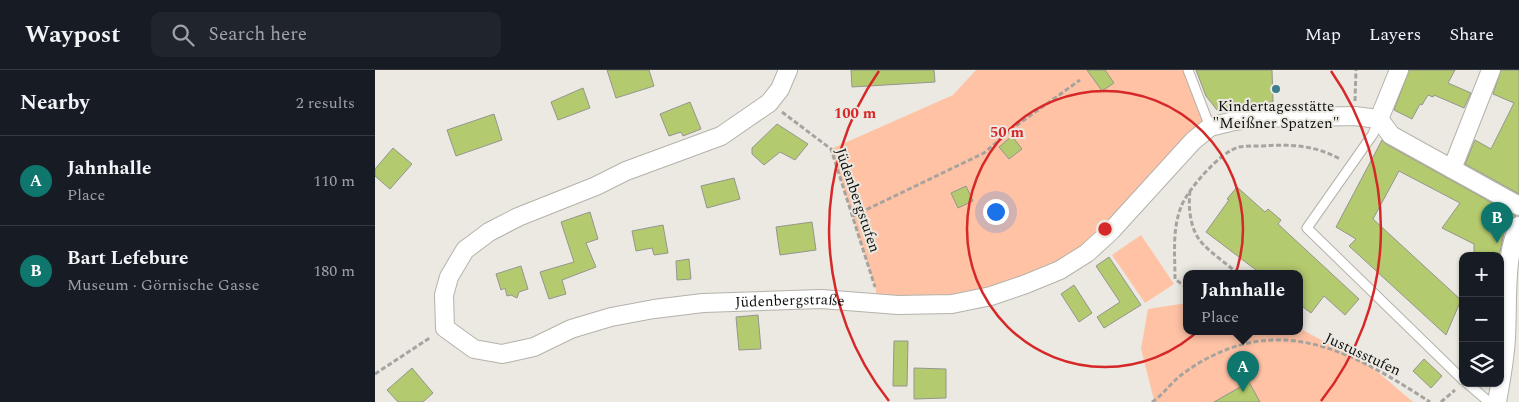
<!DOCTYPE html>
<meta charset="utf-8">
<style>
:root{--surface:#171b24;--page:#20242c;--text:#f1f3f6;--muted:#9ea1a6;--line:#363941;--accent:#0f766e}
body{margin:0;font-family:Spectral,serif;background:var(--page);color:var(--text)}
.controls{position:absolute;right:15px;bottom:15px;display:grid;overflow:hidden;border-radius:10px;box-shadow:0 1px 4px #0004}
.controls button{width:45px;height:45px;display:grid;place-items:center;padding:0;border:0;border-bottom:1px solid var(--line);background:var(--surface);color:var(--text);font:25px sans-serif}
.you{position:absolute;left:620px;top:141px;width:18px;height:18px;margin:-12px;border:4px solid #fff;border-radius:50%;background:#1a73e8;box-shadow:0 0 0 8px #1a73e833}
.badge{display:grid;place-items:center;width:32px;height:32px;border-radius:50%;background:var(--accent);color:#fff;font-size:16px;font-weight:700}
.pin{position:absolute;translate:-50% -41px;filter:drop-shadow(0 1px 2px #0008)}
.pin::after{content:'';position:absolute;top:26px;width:18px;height:15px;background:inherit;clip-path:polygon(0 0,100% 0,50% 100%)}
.popup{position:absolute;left:808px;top:200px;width:120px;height:65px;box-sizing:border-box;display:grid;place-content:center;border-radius:10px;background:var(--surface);filter:drop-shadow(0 1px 4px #0005);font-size:16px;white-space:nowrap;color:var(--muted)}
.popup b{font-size:19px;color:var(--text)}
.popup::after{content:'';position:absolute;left:50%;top:100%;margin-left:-10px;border:10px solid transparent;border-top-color:var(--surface)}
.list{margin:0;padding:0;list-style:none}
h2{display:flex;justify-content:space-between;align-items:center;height:65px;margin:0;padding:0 20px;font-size:21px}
h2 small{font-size:16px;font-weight:400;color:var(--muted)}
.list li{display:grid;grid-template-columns:32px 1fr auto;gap:15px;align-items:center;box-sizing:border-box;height:90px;padding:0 20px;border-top:1px solid var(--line)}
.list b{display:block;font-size:19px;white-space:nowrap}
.list p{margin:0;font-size:16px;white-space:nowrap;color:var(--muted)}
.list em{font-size:16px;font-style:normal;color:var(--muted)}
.icon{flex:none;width:28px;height:28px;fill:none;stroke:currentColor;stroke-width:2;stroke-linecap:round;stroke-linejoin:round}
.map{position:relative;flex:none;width:1144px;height:332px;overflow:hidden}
header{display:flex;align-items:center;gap:30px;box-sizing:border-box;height:70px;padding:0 25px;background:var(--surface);border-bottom:1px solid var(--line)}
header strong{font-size:24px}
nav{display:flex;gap:28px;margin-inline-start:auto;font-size:18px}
.search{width:350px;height:45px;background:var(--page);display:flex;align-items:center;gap:12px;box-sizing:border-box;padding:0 18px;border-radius:10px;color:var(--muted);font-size:19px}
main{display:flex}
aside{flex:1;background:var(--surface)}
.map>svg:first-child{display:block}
</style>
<header>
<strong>Waypost</strong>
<div class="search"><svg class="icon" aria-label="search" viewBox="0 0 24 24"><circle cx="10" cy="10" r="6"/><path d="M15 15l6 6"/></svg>Search here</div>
<nav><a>Map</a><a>Layers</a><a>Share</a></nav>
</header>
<main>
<aside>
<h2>Nearby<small>2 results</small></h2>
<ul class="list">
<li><span class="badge">A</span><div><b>Jahnhalle</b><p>Place</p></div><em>110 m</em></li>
<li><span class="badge">B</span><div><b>Bart Lefebure</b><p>Museum · Görnische Gasse</p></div><em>180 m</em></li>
</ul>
</aside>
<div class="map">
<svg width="1144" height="332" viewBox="0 0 1144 332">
<rect width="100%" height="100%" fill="#ebe9e1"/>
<path fill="#ffc2a5" d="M 601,0 L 813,0 L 835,57 L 712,183 L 616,226 L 501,233 L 501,220 L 456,79 L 578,25 Z
M 766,165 L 799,214 L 770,233 L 737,185 Z
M 812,233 L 812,261 L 924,261 L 924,258 L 998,298 L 1038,332 L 777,332 L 779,330 L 766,279 L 773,239 Z"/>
<path fill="#b4ca6e" stroke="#94968e" d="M 232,0 L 274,0 L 279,16 L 241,28 Z
M 476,0 L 559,0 L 560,12 L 477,17 Z
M 712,0 L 730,0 L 739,13 L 727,21 Z
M 821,0 L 897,0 L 898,32 L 865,35 L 842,40 L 831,26 Z
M 1034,0 L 1080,0 L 1073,13 L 1096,23 L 1089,38 L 1059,25 L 1058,27 L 1053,25 L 1047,35 L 1045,34 L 1037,49 L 1019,40 Z
M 1126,0 L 1144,0 L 1144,124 L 1090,94 L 1100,70 L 1116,79 L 1139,33 L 1118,24 Z
M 208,18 L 215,38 L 183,50 L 176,32 Z
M 315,32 L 326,59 L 308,66 L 306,62 L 294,66 L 285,44 Z
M 119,44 L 127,70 L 81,86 L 72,60 Z
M 402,54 L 433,74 L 420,90 L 405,82 L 389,95 L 377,84 L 377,78 Z
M 637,66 L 647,79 L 634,89 L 624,77 Z
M 1007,70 L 1011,74 L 1141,146 L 1134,151 L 1129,163 L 1124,186 L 1099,186 L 1099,174 L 1067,158 L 1085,133 L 1024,101 L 998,149 L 1086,230 L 1071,265 L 974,176 L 981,169 L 961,157 Z
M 18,78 L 37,94 L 15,119 L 0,106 L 0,99 Z
M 359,108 L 365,129 L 332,138 L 326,116 Z
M 591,116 L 598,131 L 583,138 L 576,123 Z
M 862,117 L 890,142 L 893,139 L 906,150 L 903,154 L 984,229 L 970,245 L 949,226 L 936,243 L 924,234 L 924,203 L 885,203 L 831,162 L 854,130 L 852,129 Z
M 215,142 L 223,169 L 211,173 L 221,197 L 187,210 L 191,224 L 174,229 L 165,202 L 199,192 L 186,152 Z
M 437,152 L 441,180 L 405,185 L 401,157 Z
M 288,155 L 293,183 L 279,185 L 277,178 L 261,181 L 257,161 Z
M 734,187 L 766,235 L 729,258 L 722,247 L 745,232 L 721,196 Z
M 314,189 L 316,209 L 302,210 L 301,191 Z
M 146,196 L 153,219 L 144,222 L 142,228 L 136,225 L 132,226 L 130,218 L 126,220 L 121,204 Z
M 699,215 L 717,243 L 704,252 L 686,224 Z
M 383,245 L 386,279 L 364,280 L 361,247 Z
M 519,271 L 533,271 L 532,316 L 518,316 Z
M 1049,289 L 1067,306 L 1056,318 L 1038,301 Z
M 37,298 L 58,323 L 48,332 L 23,332 L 12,320 Z
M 539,298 L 571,299 L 571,328 L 539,329 Z
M 874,312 L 885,332 L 839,332 Z"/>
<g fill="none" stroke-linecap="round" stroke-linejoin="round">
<defs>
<path id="lane" d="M 813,0 L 835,57
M 1004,49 L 998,64 L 932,158 L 1088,310
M 1092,313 L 1114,332"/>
<g id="street">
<path id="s1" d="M 413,0 L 405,19 L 394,33 L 346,66 L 251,101 L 221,116 L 143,147 L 114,162 L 90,180 L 74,207 L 69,225 L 70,258 L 99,279 L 127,284 L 159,277 L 196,259 L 236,247 L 279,239 L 328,233 L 446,229 L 523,235 L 577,234 L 616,226 L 651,214 L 685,200 L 712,183 L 736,161 L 818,71 L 835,57 L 859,51 L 885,48 L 979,46 L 1004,49 L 1016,65 L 1144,136"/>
<path d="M 1004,49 L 1024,0"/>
<path d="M 1077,99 L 1116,0"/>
<path d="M 1122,332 C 1126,310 1130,289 1131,267 C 1133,235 1129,183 1144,156"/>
</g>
</defs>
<use href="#lane" stroke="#b4b2aa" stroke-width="11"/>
<use href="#street" stroke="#b4b2aa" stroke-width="20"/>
<path stroke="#a6a49e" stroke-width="3" stroke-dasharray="5 2.5" stroke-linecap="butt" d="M 980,31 L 981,0
M 407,42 L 456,79 L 500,217
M 815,121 C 813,137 815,160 827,173 C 837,184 851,193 862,203
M 478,146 L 609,83 L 638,58 L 705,10
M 812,218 L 800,209 C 800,185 797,160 806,137 C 812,120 846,81 864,77 C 871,76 879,76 887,76 C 914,74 940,75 965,89
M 0,304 L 56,267
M 777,332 C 788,325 795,314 805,306 C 814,299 826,291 837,286 C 917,246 987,288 1055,332
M 1066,332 L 1080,320"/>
<use href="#lane" stroke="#fff" stroke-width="9"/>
<use href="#street" stroke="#fff" stroke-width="18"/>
</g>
<g fill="none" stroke="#d62828" stroke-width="2.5">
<circle cx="730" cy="159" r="138"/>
<path d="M514 331A276 276 0 0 1 504 1M956 1A276 276 0 0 1 946 331"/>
</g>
<circle fill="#3c7e90" stroke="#ebe9e1" stroke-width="2" cx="901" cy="19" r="5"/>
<g text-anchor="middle" stroke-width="4" stroke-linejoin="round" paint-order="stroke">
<g font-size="15" fill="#100f0d" stroke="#ebe9e1">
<text x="901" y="41">Kindertagesstätte<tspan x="901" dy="17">"Meißner Spatzen"</tspan></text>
</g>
<g font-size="15" fill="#100f0d" stroke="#ebe9e1">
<text transform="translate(483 130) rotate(71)" y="5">Jüdenbergstufen</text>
<text dy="5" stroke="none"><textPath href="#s1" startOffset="821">Jüdenbergstraße</textPath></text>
<text transform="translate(988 284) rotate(25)" y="5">Justusstufen</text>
</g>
</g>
<circle cx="730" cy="159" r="8" fill="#d62828" stroke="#ebe9e1" stroke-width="2.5"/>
<g font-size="15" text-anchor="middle" font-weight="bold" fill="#d62828" stroke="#ebe9e1" stroke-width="4" stroke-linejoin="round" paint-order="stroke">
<text x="480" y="48">100 m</text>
<text x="632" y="67">50 m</text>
</g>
</svg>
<div class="controls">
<button>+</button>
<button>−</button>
<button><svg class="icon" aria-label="layers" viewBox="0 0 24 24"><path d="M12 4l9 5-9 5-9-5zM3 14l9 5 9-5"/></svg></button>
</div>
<div class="you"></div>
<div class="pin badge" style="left:868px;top:322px">A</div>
<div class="popup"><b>Jahnhalle</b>Place</div>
<div class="pin badge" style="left:1122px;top:173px">B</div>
</div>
</main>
